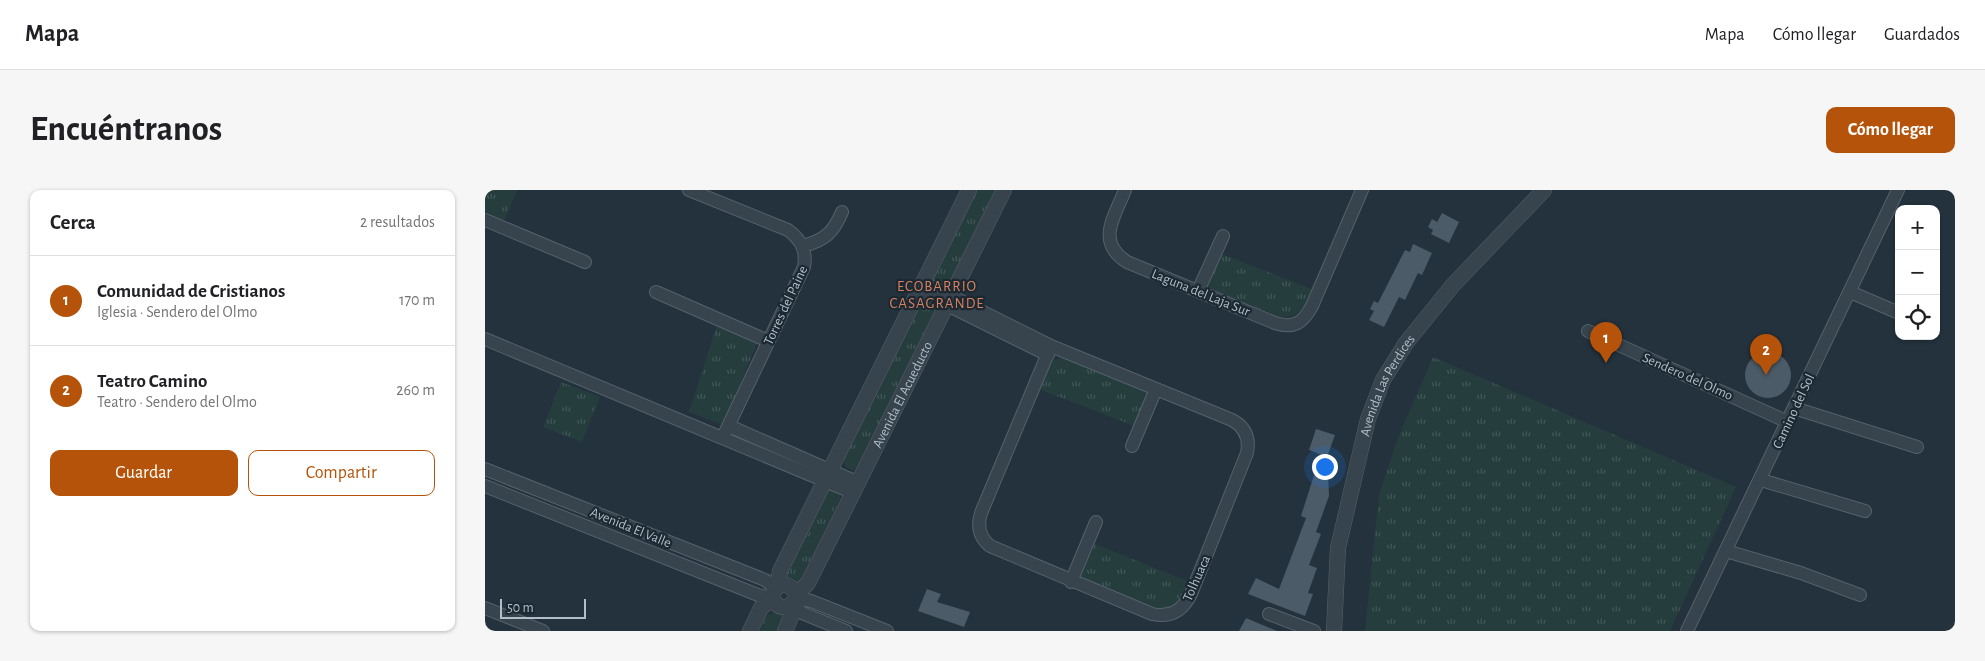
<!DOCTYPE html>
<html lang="es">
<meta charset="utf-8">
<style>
:root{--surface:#fff;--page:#f6f6f6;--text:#202124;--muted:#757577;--line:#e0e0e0;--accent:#b45309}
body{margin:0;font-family:"Alegreya Sans",sans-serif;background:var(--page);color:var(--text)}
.controls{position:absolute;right:15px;top:15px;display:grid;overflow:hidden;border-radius:10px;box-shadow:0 1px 4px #0004}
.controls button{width:45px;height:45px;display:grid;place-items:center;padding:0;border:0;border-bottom:1px solid var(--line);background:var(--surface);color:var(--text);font:25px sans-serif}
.scale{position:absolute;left:15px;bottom:12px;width:86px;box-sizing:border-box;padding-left:5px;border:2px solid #b2bec8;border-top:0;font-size:14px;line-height:18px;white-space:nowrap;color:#b2bec8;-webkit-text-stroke:4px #1c2832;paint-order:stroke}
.you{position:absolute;left:839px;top:276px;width:18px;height:18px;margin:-12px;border:4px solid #fff;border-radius:50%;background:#1a73e8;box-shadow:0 0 0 8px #1a73e833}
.badge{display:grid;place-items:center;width:32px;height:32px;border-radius:50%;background:var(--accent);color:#fff;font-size:16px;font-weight:700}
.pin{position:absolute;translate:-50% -41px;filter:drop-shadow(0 1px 2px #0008)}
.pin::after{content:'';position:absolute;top:26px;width:18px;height:15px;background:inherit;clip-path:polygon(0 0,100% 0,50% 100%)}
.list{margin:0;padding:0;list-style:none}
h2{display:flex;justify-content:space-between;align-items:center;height:65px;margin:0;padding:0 20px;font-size:21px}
h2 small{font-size:16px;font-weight:400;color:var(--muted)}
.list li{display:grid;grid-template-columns:32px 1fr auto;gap:15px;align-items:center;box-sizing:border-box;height:90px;padding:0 20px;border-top:1px solid var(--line)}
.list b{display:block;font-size:19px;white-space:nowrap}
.list p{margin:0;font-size:16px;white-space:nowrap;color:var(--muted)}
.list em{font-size:16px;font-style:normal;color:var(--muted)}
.actions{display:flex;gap:10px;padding:15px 20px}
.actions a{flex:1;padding:11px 0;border:1px solid var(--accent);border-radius:10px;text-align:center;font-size:18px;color:var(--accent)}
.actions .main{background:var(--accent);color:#fff}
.icon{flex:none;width:28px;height:28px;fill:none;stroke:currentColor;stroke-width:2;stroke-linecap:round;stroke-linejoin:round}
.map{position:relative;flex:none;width:1470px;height:441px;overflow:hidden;border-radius:10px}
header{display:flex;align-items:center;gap:30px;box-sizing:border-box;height:70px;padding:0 25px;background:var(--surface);border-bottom:1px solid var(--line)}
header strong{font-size:24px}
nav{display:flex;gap:28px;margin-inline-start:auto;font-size:18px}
.intro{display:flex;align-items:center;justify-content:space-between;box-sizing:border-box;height:120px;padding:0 30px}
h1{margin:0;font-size:35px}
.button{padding:12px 22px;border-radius:10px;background:var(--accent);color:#fff;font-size:18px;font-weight:700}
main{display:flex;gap:30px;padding:0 30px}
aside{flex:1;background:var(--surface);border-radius:10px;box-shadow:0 1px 4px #0004}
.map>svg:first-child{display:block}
</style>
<header>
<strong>Mapa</strong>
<nav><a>Mapa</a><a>Cómo llegar</a><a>Guardados</a></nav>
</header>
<div class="intro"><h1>Encuéntranos</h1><a class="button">Cómo llegar</a></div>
<main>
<aside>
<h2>Cerca<small>2 resultados</small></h2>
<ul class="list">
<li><span class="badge">1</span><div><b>Comunidad de Cristianos</b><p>Iglesia · Sendero del Olmo</p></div><em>170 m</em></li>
<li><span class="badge">2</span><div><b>Teatro Camino</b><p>Teatro · Sendero del Olmo</p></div><em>260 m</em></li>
</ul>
<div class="actions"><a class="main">Guardar</a><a>Compartir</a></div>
</aside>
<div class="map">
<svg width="1470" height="441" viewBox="0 0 1470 441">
<defs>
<pattern id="grass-tufts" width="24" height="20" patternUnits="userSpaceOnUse" patternTransform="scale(1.25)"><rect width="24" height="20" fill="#253e3d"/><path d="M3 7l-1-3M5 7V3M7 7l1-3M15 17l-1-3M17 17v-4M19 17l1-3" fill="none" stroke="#425858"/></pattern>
</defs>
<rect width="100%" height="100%" fill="#23323d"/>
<path fill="url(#grass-tufts)" d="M 0,0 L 32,0 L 19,31 L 0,23 Z
M 490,0 L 512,0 L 465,95 L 460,96 L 450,93 L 447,86 Z
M 734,63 L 827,99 C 820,115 816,128 796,127 L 720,97 Z
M 440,111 L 449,115 L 451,120 L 373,278 L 368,280 L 361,277 L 358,270 L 435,113 Z
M 232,135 L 273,151 L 238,235 L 204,222 Z
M 577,167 L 661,201 L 663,203 L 652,237 L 554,199 L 565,172 Z
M 948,167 L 1251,297 L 1185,441 L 880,441 L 894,304 L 913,248 Z
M 76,192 L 115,207 L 97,252 L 58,237 Z
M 348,298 L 355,302 L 355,309 L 315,391 L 308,395 L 300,392 L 299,387 L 339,303 Z
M 610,354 L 705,392 C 696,410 690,420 669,419 L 595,389 Z
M 291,421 L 298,425 L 292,441 L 275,441 L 282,426 Z"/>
<path fill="#4c5b68" d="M 957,23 L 974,32 L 964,53 L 946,44 L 948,40 L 943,37 L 947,29 L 952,32 Z
M 928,54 L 947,63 L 937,85 L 933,83 L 920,110 L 914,107 L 899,137 L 884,130 L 889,121 L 885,119 L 889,111 L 893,113 L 920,60 L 925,62 Z
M1260 185a23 23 0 1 1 46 0a23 23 0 1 1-46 0Z
M 831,239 L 850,245 L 842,267 L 824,260 Z
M 831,279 L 843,284 L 844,306 L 831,342 L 836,344 L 824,375 L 832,378 L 823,403 L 828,404 L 820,426 L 763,404 L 771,388 L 794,399 L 821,328 L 816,326 Z
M 442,399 L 456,404 L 452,412 L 485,422 L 479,437 L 433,421 Z
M 761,428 L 792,441 L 754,441 Z"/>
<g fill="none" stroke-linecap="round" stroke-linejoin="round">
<defs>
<path id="minor" d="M 204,0 L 303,40 C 316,50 322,60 319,77 L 238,247
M 640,0 C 630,26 610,52 642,72 L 790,133 C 809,139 818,133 827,116 L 877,0
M 0,30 L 100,72
M 318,56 C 340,50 348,43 357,22
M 438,92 L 566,156 L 747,230 C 760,237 765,248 762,263 L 706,404 C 698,420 686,428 667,424 L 505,356 C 494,347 492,336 496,323 L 566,156
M 434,101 L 563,165
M 713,101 L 738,46
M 171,102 L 283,151
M 1365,102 L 1414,123
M 1103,141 L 1303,232
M 0,149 L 369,303
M 1309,218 L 1432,257
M 244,236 L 374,293
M 647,256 L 671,199
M 0,279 L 280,390 L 291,398
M 1276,290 L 1380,321
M 0,296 L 273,405 L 288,408
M 1241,361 L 1316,383 L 1375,405
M 586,392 L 611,332
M 310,408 L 326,411 L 402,441
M 307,414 L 317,423 L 361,441
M 0,418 L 58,441
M 784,424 L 829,441
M 1202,441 L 1413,0"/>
<g id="tertiary">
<circle cx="299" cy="406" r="11"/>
<path d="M 292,397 L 295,381 L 484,0"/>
<path id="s1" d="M 310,406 L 323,393 L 519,0"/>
<path d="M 265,441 L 276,418 L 288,408"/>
<path d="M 300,441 L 306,427 L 306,415"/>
<path id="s2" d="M 849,441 L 853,358 L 883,229 L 898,190 L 921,153 L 968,95 L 1059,0"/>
</g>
</defs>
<use href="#minor" stroke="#55616b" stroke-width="14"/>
<use href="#tertiary" stroke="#55616b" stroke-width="16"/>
<use href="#minor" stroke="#37434d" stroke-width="12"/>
<use href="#tertiary" stroke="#37434d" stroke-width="15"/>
</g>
<g text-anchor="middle" stroke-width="4.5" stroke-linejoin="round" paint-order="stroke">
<g font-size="14" fill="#b2bec8" stroke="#1c2832">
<text transform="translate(716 102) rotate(22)" y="5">Laguna del Laja Sur</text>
<text transform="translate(300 115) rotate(-65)" y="5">Torres del Paine</text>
<text transform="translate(1203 186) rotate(24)" y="5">Sendero del Olmo</text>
<text dy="5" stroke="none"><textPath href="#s2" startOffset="254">Avenida Las Perdices</textPath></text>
<text dy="5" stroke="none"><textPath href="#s1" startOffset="229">Avenida El Acueducto</textPath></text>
<text transform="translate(1308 221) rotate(-65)" y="5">Camino del Sol</text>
<text transform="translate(146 337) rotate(22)" y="5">Avenida El Valle</text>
<text transform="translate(711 388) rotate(-66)" y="5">Tolhuaca</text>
</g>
<g font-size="15" letter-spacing="1" fill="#d68260" stroke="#1c2832">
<text x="452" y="101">ECOBARRIO<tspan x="452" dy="17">CASAGRANDE</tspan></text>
</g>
</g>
</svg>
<div class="controls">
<button>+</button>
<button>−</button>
<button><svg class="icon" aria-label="locate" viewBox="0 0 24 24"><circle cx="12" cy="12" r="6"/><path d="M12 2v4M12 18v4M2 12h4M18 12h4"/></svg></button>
</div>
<div class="scale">50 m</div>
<div class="you"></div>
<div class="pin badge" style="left:1121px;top:173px">1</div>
<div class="pin badge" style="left:1281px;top:185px">2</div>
</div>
</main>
